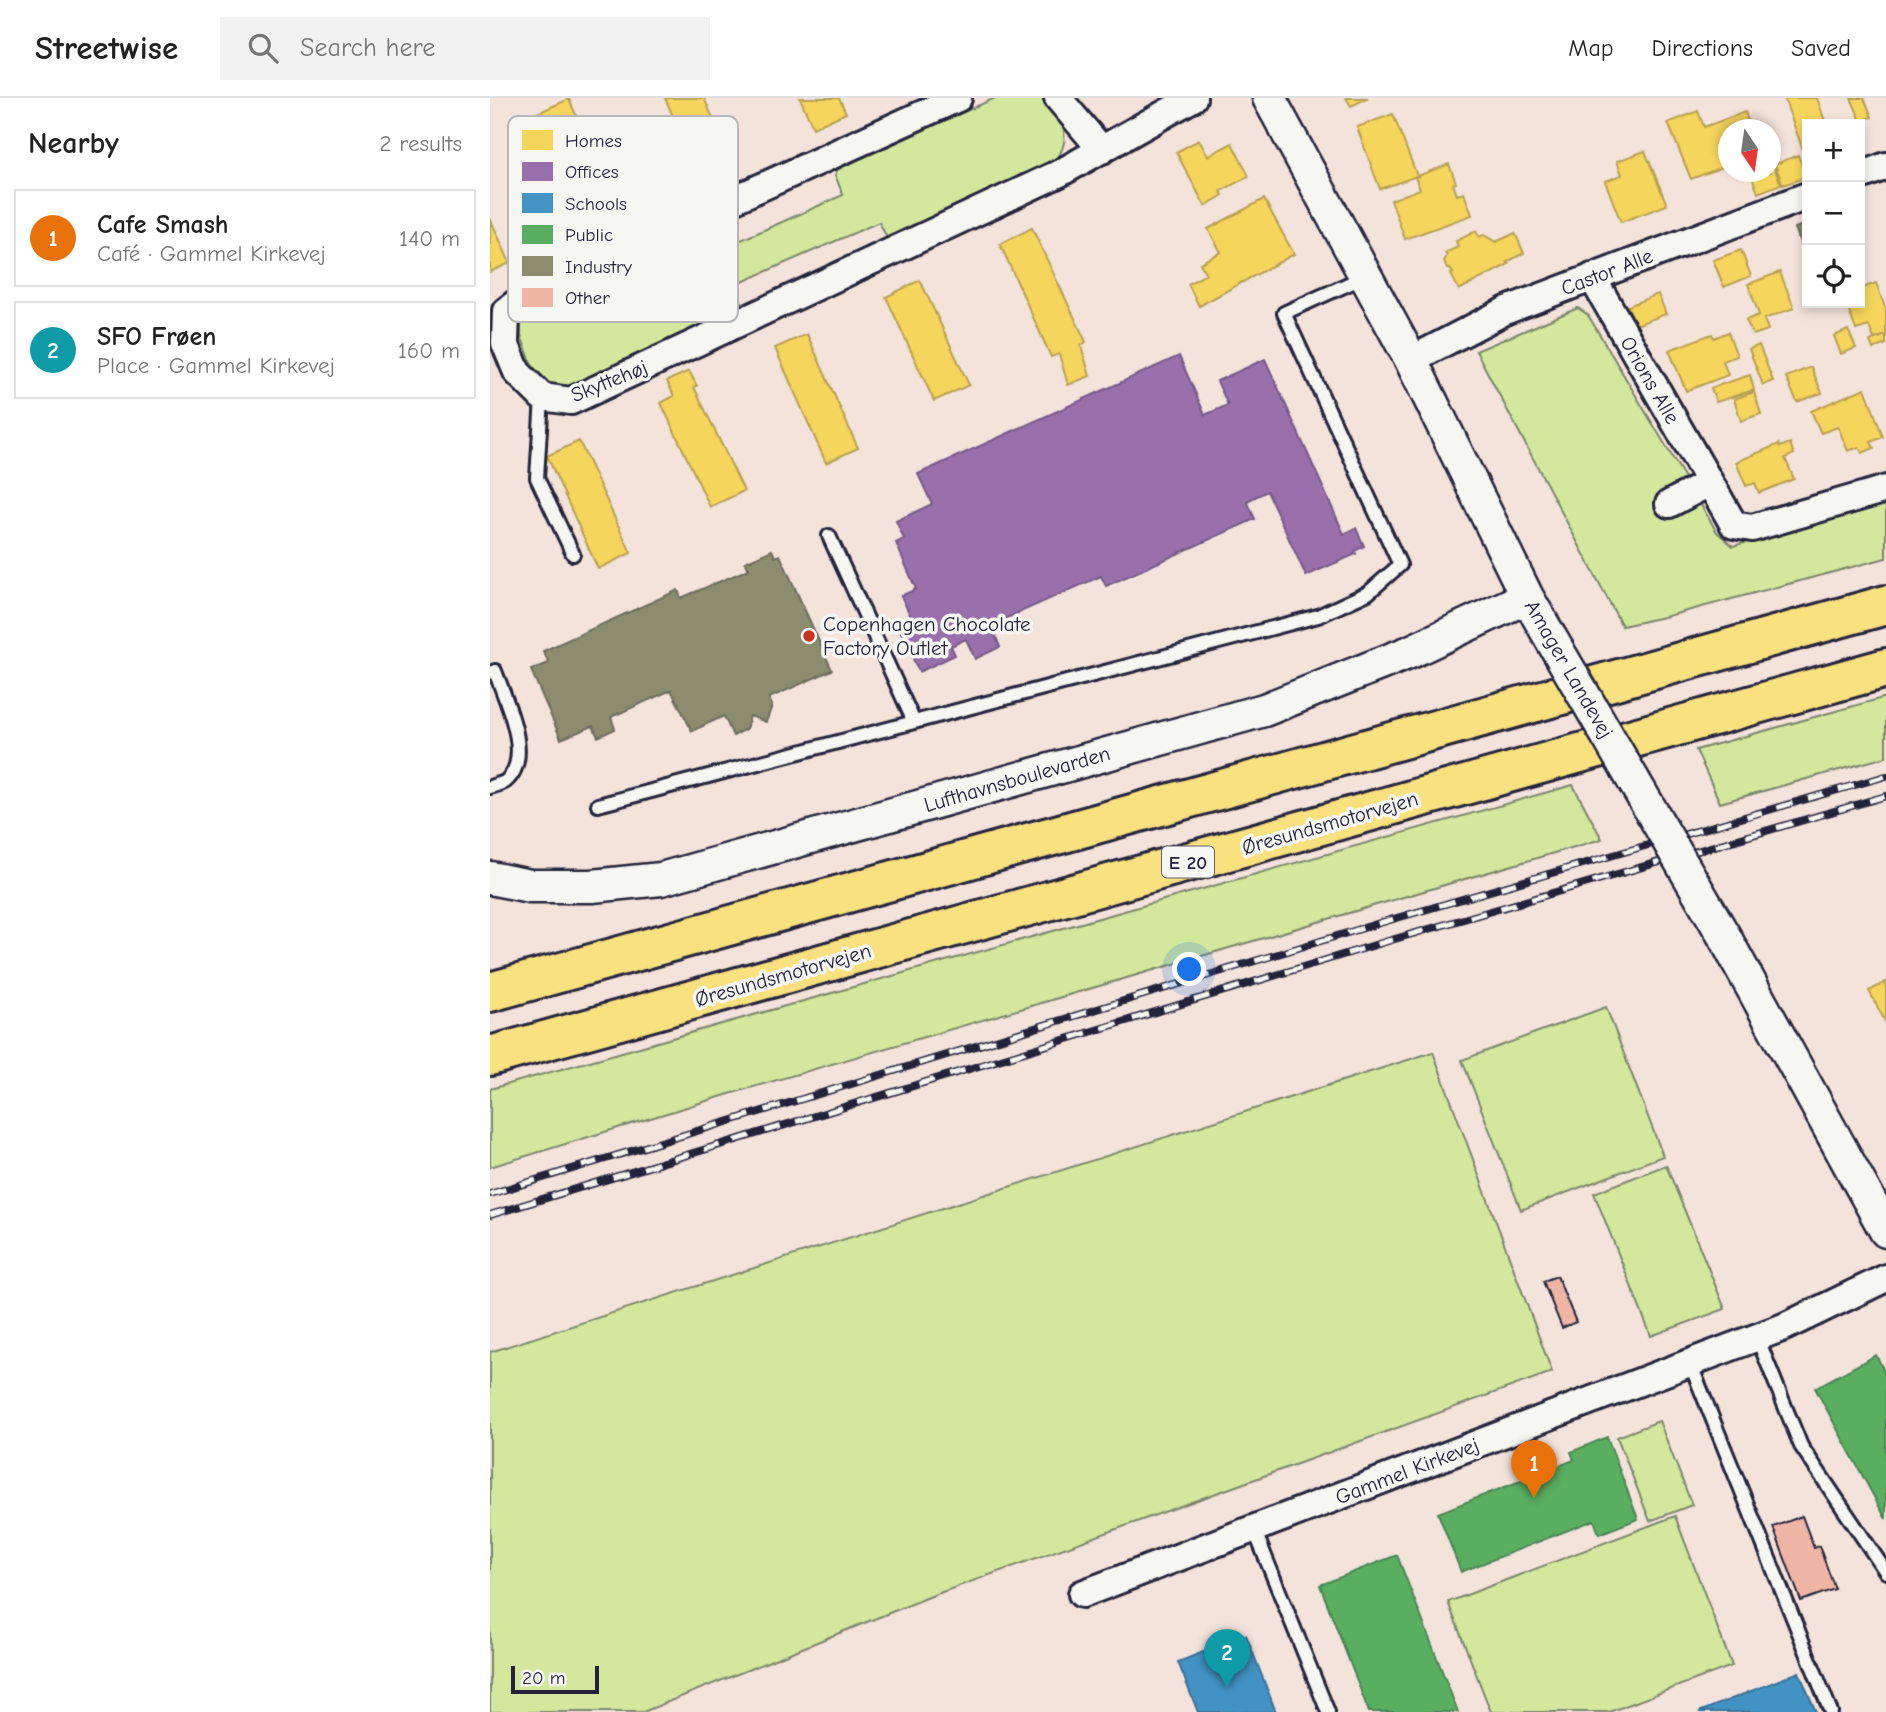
<!DOCTYPE html>
<meta charset="utf-8">
<style>
:root{--surface:#fff;--page:#f2f2f2;--text:#222;--muted:#767676;--line:#e0e0e0;--accent:#111827}
body{margin:0;font-family:"Comic Neue",sans-serif;background:var(--page);color:var(--text)}
.controls{position:absolute;right:21px;top:21px;display:grid;overflow:hidden;border-radius:0px;box-shadow:0 4px 10px #0003}
.controls button{width:63px;height:63px;display:grid;place-items:center;padding:0;border:0;border-bottom:2px solid var(--line);background:var(--surface);color:var(--text);font:35px sans-serif}
.compass{position:absolute;left:1228px;top:21px;width:63px;height:63px;border-radius:50%;background:var(--surface);box-shadow:0 4px 10px #0003;rotate:167deg}
.scale{position:absolute;left:21px;bottom:18px;width:88px;box-sizing:border-box;padding-left:7px;border:4px solid #22223b;border-top:0;font-size:19px;line-height:24px;white-space:nowrap;color:#22223b;-webkit-text-stroke:5px #f6f6f2;paint-order:stroke}
.you{position:absolute;left:700px;top:872px;width:24px;height:24px;margin:-18px;border:5px solid #fff;border-radius:50%;background:#1a73e8;box-shadow:0 0 0 10px #1a73e833}
.badge{display:grid;place-items:center;width:46px;height:46px;border-radius:50%;background:var(--accent);color:#fff;font-size:23px;font-weight:700}
.pin{position:absolute;translate:-50% -58px;filter:drop-shadow(0 2px 4px #0008)}
.pin::after{content:'';position:absolute;top:37px;width:24px;height:21px;background:inherit;clip-path:polygon(0 0,100% 0,50% 100%)}
.list{margin:0;padding:0;list-style:none}
h2{display:flex;justify-content:space-between;align-items:center;height:91px;margin:0;padding:0 28px;font-size:30px}
h2 small{font-size:23px;font-weight:400;color:var(--muted)}
.list li{display:grid;grid-template-columns:46px 1fr auto;gap:21px;align-items:center;box-sizing:border-box;height:98px;margin:0 14px 14px;padding:0 14px;border:2px solid var(--line);border-radius:0px}
.list b{display:block;font-size:26px;white-space:nowrap}
.list p{margin:0;font-size:23px;white-space:nowrap;color:var(--muted)}
.list em{font-size:23px;font-style:normal;color:var(--muted)}
.icon{flex:none;width:38px;height:38px;fill:none;stroke:currentColor;stroke-width:2;stroke-linecap:round;stroke-linejoin:round}
.map{position:relative;flex:none;width:1396px;height:1614px;overflow:hidden}
header{display:flex;align-items:center;gap:42px;box-sizing:border-box;height:98px;padding:0 35px;background:var(--surface);border-bottom:2px solid var(--line)}
header strong{font-size:33px}
nav{display:flex;gap:38px;margin-inline-start:auto;font-size:24px}
.search{width:490px;height:63px;background:var(--page);display:flex;align-items:center;gap:18px;box-sizing:border-box;padding:0 24px;border-radius:0px;color:var(--muted);font-size:26px}
main{display:flex}
aside{flex:1;background:var(--surface)}
.map>svg:first-child{display:block}
</style>
<header>
<strong>Streetwise</strong>
<div class="search"><svg class="icon" aria-label="search" viewBox="0 0 24 24"><circle cx="10" cy="10" r="6"/><path d="M15 15l6 6"/></svg>Search here</div>
<nav><a>Map</a><a>Directions</a><a>Saved</a></nav>
</header>
<main>
<aside>
<h2>Nearby<small>2 results</small></h2>
<ul class="list">
<li><span class="badge" style="background:#e8710a">1</span><div><b>Cafe Smash</b><p>Café · Gammel Kirkevej</p></div><em>140 m</em></li>
<li><span class="badge" style="background:#0f9aa8">2</span><div><b>SFO Frøen</b><p>Place · Gammel Kirkevej</p></div><em>160 m</em></li>
</ul>
</aside>
<div class="map">
<svg width="1396" height="1614" viewBox="0 0 1396 1614">
<rect width="100%" height="100%" fill="#f4e3db"/>
<filter id="ink" filterUnits="userSpaceOnUse"><feTurbulence type="fractalNoise" baseFrequency=".0143" numOctaves="2"/><feDisplacementMap in="SourceGraphic" scale="14" xChannelSelector="R" yChannelSelector="G"/><feConvolveMatrix kernelMatrix="1 2 1 2 8 2 1 2 1" color-interpolation-filters="sRGB"/></filter>
<g filter="url(#ink)">
<path fill="#d3e89d" stroke="#7a856c" stroke-width="2" d="M 505,0 L 555,0 C 562,4 564,11 568,18 C 580,38 574,53 561,70 L 400,146 L 389,124 L 245,187 L 256,214 L 95,285 L 74,290 L 58,286 L 45,274 L 31,238 L 31,227 L 47,205 L 192,140 L 200,141 L 208,161 L 353,97 L 345,77 L 348,71 Z
M 1088,210 L 1098,217 L 1227,434 L 1243,448 L 1396,407 L 1396,460 L 1178,518 L 1132,528 L 986,253 Z
M 1396,599 L 1396,659 L 1230,705 L 1206,652 Z
M 1083,687 L 1112,741 L 236,997 L 0,1069 L 0,991 Z
M 1116,909 L 1173,1058 L 1031,1112 L 972,962 Z
M 943,954 L 1062,1274 L 444,1497 L 153,1614 L 0,1614 L 0,1254 Z
M 1176,1067 L 1235,1211 L 1161,1238 L 1104,1095 Z
M 1169,1323 L 1202,1407 L 1160,1423 L 1127,1339 Z
M 1185,1418 L 1242,1568 L 1119,1614 L 1001,1614 L 958,1504 Z"/>
<path fill="#f6d55c" stroke="#b69f52" stroke-width="2" d="M 175,0 L 214,0 L 243,65 L 210,80 Z
M 310,0 L 349,0 L 356,15 L 323,30 Z
M 856,0 L 878,0 L 861,8 Z
M 1294,0 L 1327,0 L 1336,26 L 1317,26 L 1317,56 L 1315,57 Z
M 1361,0 L 1374,0 L 1382,19 L 1371,23 Z
M 79,1 L 129,116 L 95,131 L 45,16 Z
M 1208,13 L 1214,29 L 1255,14 L 1261,32 L 1238,32 L 1238,67 L 1201,81 L 1178,25 Z
M 903,16 L 927,78 L 890,91 L 867,29 Z
M 709,42 L 718,58 L 742,45 L 759,78 L 731,93 L 733,97 L 715,108 L 686,54 Z
M 1155,53 L 1177,107 L 1131,124 L 1115,83 L 1132,77 L 1127,63 Z
M 1308,57 L 1316,79 L 1293,87 L 1285,66 Z
M 1280,60 L 1291,86 L 1268,95 L 1260,74 L 1280,74 Z
M 959,66 L 966,85 L 963,86 L 967,97 L 974,95 L 982,117 L 915,141 L 901,102 L 930,91 L 925,79 Z
M 774,101 L 804,156 L 709,208 L 698,186 L 716,176 L 710,165 L 731,154 L 718,131 Z
M 0,120 L 20,165 L 0,174 Z
M 542,130 L 596,244 L 591,248 L 600,278 L 578,287 L 569,256 L 561,259 L 510,146 Z
M 986,133 L 989,139 L 994,137 L 1006,144 L 1025,135 L 1034,155 L 1017,164 L 1019,166 L 969,192 L 961,176 L 963,175 L 960,171 L 957,171 L 954,163 L 957,158 L 955,155 L 968,149 L 966,143 Z
M 1251,152 L 1261,178 L 1234,189 L 1223,162 Z
M 1290,174 L 1304,210 L 1274,221 L 1278,232 L 1263,237 L 1256,222 L 1269,217 L 1258,186 Z
M 430,182 L 479,287 L 444,303 L 396,199 Z
M 1386,185 L 1396,212 L 1396,237 L 1384,241 L 1379,228 L 1366,232 L 1356,205 L 1370,205 L 1370,191 Z
M 1168,196 L 1176,216 L 1146,227 L 1138,208 Z
M 1358,232 L 1366,250 L 1351,256 L 1344,238 Z
M 1238,234 L 1247,258 L 1233,263 L 1238,277 L 1196,293 L 1179,252 L 1222,236 L 1224,240 Z
M 317,236 L 368,350 L 336,365 L 285,250 Z
M 1396,237 L 1396,246 L 1383,251 L 1380,243 Z
M 1269,247 L 1283,283 L 1273,287 L 1259,251 Z
M 1321,269 L 1332,295 L 1307,304 L 1296,279 Z
M 199,273 L 207,288 L 204,289 L 254,393 L 220,409 L 171,305 L 184,298 L 177,283 Z
M 1260,277 L 1264,292 L 1226,304 L 1221,290 Z
M 1375,290 L 1393,339 L 1381,344 L 1384,350 L 1372,355 L 1369,349 L 1358,353 L 1348,329 L 1331,335 L 1321,313 Z
M 1264,294 L 1271,316 L 1251,323 L 1244,301 Z
M 89,343 L 141,455 L 108,471 L 57,358 Z
M 1300,345 L 1304,356 L 1295,360 L 1304,381 L 1269,395 L 1265,385 L 1256,388 L 1246,364 L 1289,346 L 1290,349 Z
M 1396,884 L 1396,925 L 1379,893 Z"/>
<path fill="#9970ab" stroke="#755989" stroke-width="2" d="M 689,258 L 715,317 L 738,307 L 727,283 L 775,261 L 854,436 L 866,430 L 874,448 L 865,453 L 866,456 L 816,478 L 777,393 L 757,403 L 765,421 L 616,488 L 611,478 L 501,527 L 510,549 L 485,561 L 476,541 L 461,548 L 465,557 L 429,574 L 410,532 L 424,525 L 411,498 L 426,491 L 406,445 L 414,441 L 406,423 L 442,406 L 428,376 Z"/>
<path fill="#4393c3" stroke="#39719a" stroke-width="2" d="M 756,1537 L 786,1614 L 708,1614 L 688,1564 Z
M 1309,1574 L 1326,1614 L 1209,1614 Z"/>
<path fill="#5aae61" stroke="#498456" stroke-width="2" d="M 1386,1257 L 1396,1277 L 1396,1421 L 1325,1290 Z
M 1117,1339 L 1148,1421 L 1109,1436 L 1104,1422 L 971,1474 L 948,1415 L 1084,1362 L 1081,1354 Z
M 907,1457 L 968,1614 L 879,1614 L 830,1487 Z"/>
<path fill="#8c8c6e" stroke="#6c6c5f" stroke-width="2" d="M 1317,125 L 1317,159 L 1316,160 L 1305,130 Z
M 282,452 L 285,459 L 290,457 L 342,572 L 279,600 L 282,608 L 276,624 L 260,618 L 256,631 L 243,638 L 234,618 L 202,633 L 181,592 L 121,619 L 125,631 L 108,639 L 103,628 L 71,641 L 41,572 L 59,565 L 53,553 L 188,492 L 191,500 L 259,471 L 255,464 Z"/>
<path fill="#efb6a6" stroke="#22223b" stroke-width="2" d="M 1067,1178 L 1086,1224 L 1072,1230 L 1053,1183 Z
M 1312,1418 L 1324,1450 L 1329,1448 L 1345,1491 L 1311,1503 L 1283,1429 Z"/>
<g fill="none" stroke-linecap="round" stroke-linejoin="round">
<defs>
<path id="service" d="M 52,299 L 47,380 L 83,456
M 339,438 L 424,624
M 0,689 C 5,687 12,686 16,683 C 44,659 15,601 5,573
M 108,707 L 828,518 L 878,495 L 910,467 L 794,215 L 876,178
M 1267,1239 L 1311,1348 L 1396,1474
M 1200,1265 L 1341,1614
M 764,1431 L 838,1614"/>
<path id="minor" d="M 468,0 L 42,193 L 16,213 L 15,245 L 27,274 L 52,299 L 81,303 L 570,75 L 703,0
M 568,0 L 612,52
M 1370,78 L 1396,68
M 1102,179 L 1244,427 L 1262,430 L 1396,391
M 921,262 L 1017,212 L 1317,98
M 1179,406 L 1219,385
M 592,1496 L 1294,1229 L 1396,1180"/>
<path id="tertiary" d="M 779,0 L 921,262 L 1037,499 L 1067,551
M 0,780 L 40,788 L 102,788 L 171,781 L 774,612 L 920,554 L 1037,499
M 1234,838 L 1396,1133"/>
<path id="motorway" d="M 0,894 L 1396,507
M 0,958 L 1396,570"/>
</defs>
<use href="#service" stroke="#22223b" stroke-width="18"/>
<use href="#minor" stroke="#22223b" stroke-width="32"/>
<use href="#tertiary" stroke="#22223b" stroke-width="37"/>
<use href="#motorway" stroke="#22223b" stroke-width="44"/>
<use href="#service" stroke="#f6f6f2" stroke-width="12"/>
<use href="#minor" stroke="#f6f6f2" stroke-width="26"/>
<use href="#tertiary" stroke="#f6f6f2" stroke-width="32"/>
<use href="#motorway" stroke="#fae180" stroke-width="38"/>
<defs>
<path id="rail" d="M 0,1096 L 893,824 L 1396,678
M 0,1117 L 898,843 L 1396,698"/>
</defs>
<use href="#rail" stroke="#22223b" stroke-width="8"/>
<use href="#rail" stroke="#f6f6f2" stroke-width="5" stroke-dasharray="16" stroke-linecap="butt"/>
<defs>
<path id="tertiary-bridge" d="M 1067,551 L 1234,838"/>
</defs>
<use href="#tertiary-bridge" stroke="#22223b" stroke-width="37" stroke-linecap="butt"/>
<use href="#tertiary-bridge" stroke="#f6f6f2" stroke-width="32"/>
</g>
</g>
<circle fill="#c8321e" stroke="#f6f6f2" stroke-width="2.5" cx="319" cy="538" r="7"/>
<g text-anchor="middle" stroke-width="7" stroke-linejoin="round" paint-order="stroke">
<rect fill="#f6f6f2" stroke="#626272" stroke-width="2" x="672" y="748.5" width="52" height="31" rx="5"/>
<g font-size="19" font-weight="bold" fill="#22223b">
<text x="698" y="771">E 20</text>
</g>
<g font-size="21" fill="#22223b" stroke="#f6f6f2">
<text transform="translate(1117 174) rotate(-21)" y="7">Castor Alle</text>
<text transform="translate(1160 282) rotate(60)" y="7">Orions Alle</text>
<text transform="translate(119 283) rotate(-22)" y="7">Skyttehøj</text>
<text transform="translate(1079 571) rotate(60)" y="7">Amager Landevej</text>
<text transform="translate(527 681) rotate(-16)" y="7">Lufthavnsboulevarden</text>
<text transform="translate(840 725) rotate(-16)" y="7">Øresundsmotorvejen</text>
<text transform="translate(293 877) rotate(-16)" y="7">Øresundsmotorvejen</text>
<text transform="translate(917 1373) rotate(-21)" y="7">Gammel Kirkevej</text>
</g>
<g font-size="21" fill="#22223b" stroke="#f6f6f2" text-anchor="start">
<text x="333" y="533">Copenhagen Chocolate<tspan x="333" dy="24">Factory Outlet</tspan></text>
</g>
</g>
<rect x="18" y="18" width="230" height="206" rx="10" fill="#f6f6f2" stroke="#b6b6bb" stroke-width="2"/>
<rect x="32" y="32" width="31" height="20" fill="#f6d55c"/>
<rect x="32" y="64" width="31" height="19" fill="#9970ab"/>
<rect x="32" y="95" width="31" height="20" fill="#4393c3"/>
<rect x="32" y="127" width="31" height="19" fill="#5aae61"/>
<rect x="32" y="158" width="31" height="20" fill="#8c8c6e"/>
<rect x="32" y="190" width="31" height="19" fill="#efb6a6"/>
<g font-size="19" fill="#22223b">
<text x="75" y="49">Homes</text>
<text x="75" y="80">Offices</text>
<text x="75" y="112">Schools</text>
<text x="75" y="143">Public</text>
<text x="75" y="175">Industry</text>
<text x="75" y="206">Other</text>
</g>
</svg>
<div class="controls">
<button>+</button>
<button>−</button>
<button><svg class="icon" aria-label="locate" viewBox="0 0 24 24"><circle cx="12" cy="12" r="6"/><path d="M12 2v4M12 18v4M2 12h4M18 12h4"/></svg></button>
</div>
<svg class="compass" viewBox="-18 -18 36 36"><path d="M0-13l5 13h-10z" fill="#e53935"/><path d="M0 13l5-13h-10z" fill="#767676"/></svg>
<div class="scale">20 m</div>
<div class="you"></div>
<div class="pin badge" style="left:1044px;top:1400px;background:#e8710a">1</div>
<div class="pin badge" style="left:737px;top:1589px;background:#0f9aa8">2</div>
</div>
</main>
